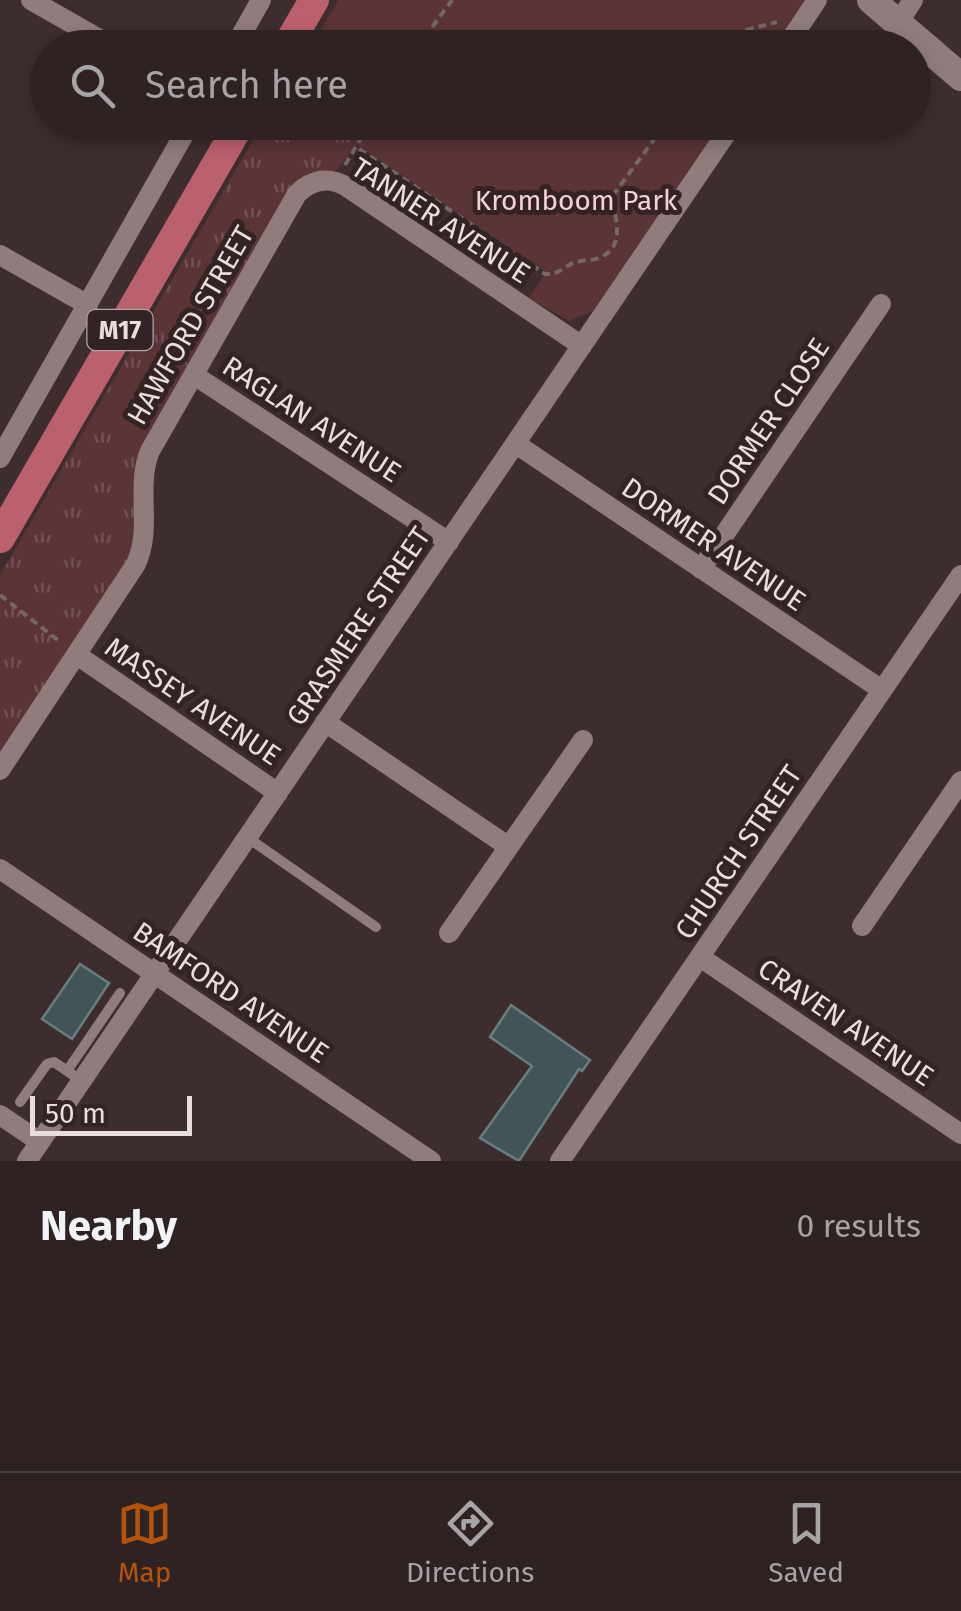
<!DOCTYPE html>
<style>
:root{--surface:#2e2222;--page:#362a2a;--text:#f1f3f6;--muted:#a7a4a5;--line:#493f40;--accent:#b45309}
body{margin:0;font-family:"Fira Sans",sans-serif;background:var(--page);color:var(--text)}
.scale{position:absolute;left:30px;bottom:25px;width:162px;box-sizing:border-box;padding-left:10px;border:5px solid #e9dede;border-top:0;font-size:28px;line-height:35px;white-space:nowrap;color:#e9dede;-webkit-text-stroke:8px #332324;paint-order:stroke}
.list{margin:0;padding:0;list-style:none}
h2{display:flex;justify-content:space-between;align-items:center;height:130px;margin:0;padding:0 40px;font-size:42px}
h2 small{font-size:32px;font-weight:400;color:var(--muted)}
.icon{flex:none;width:55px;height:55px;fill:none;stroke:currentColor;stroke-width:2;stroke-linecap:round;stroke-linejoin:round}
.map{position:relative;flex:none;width:961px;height:1161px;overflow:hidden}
.search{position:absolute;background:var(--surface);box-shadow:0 5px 15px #0003;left:30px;right:30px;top:30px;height:110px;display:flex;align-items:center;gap:25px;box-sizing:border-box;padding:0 35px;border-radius:55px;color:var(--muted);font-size:38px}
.sheet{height:310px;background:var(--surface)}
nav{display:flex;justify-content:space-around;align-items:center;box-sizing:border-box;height:140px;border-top:2px solid var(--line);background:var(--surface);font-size:28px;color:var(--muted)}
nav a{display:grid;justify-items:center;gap:5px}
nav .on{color:var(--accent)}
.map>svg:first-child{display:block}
</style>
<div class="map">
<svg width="961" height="1161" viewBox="0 0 961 1161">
<defs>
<pattern id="grass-tufts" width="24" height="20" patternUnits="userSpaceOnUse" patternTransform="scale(2.5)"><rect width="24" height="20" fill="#5a3437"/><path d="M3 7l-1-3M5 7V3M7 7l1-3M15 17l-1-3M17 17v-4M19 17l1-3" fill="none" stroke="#725154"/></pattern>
</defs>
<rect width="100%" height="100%" fill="#3d2d2e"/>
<path fill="url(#grass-tufts)" d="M 263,123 L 324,123 L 357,144 L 335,172 L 310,172 L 292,185 L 147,438 L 131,554 L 0,754 L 0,575 Z"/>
<path fill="#5a3437" d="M 339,0 L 805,0 L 773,47 L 309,48 Z
M 324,123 L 722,123 L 593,311 L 569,321 L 529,298 L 546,272 Z"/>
<path fill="#415558" stroke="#697e81" stroke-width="2.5" d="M 80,964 L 109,983 L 72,1039 L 42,1019 Z
M 511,1005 L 590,1060 L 582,1071 L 579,1069 L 519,1161 L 480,1138 L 532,1066 L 490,1037 Z"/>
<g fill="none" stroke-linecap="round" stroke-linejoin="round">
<path stroke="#756768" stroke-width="4" stroke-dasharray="8 5" stroke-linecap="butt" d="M 417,48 L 452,0
M 727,48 L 746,30 L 777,22
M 359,149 L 545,274 C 559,275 563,267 575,262 C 582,260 591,261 599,258 C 629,245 612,218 614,194 L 667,122
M 345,165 L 371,122
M 0,595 L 59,641"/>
<path stroke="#907c7d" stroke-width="10" d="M 248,838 L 376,927
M 67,1071 L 120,993
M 20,1102 L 47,1064 L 54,1062 L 73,1075"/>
<path stroke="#907c7d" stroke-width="20" d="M 31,0 L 115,48
M 898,23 L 913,0
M 234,48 L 261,0
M 785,48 L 817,0
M 0,255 L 88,305
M 194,375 L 449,542
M 516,444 L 882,690
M 0,458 L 191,122
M 701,569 L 881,304
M 77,655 L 278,793
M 325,722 L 509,847
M 0,770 L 136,564 C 153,527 135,487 150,451 L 297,194 C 312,179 329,176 347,187 L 582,346
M 0,869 L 431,1161
M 862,926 L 961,781
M 449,933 L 583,740
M 700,957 L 961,1134
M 0,1115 L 40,1142
M 27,1161 L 734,122
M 560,1161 L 961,575"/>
<path stroke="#907c7d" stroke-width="28" d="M 871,0 L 961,77"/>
<path stroke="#bb606d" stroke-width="30" d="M 286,48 L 314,0
M 0,538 L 241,122"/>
</g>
<g text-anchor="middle" stroke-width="10" stroke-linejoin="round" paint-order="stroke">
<rect fill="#332324" stroke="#b2a6a6" stroke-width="2.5" x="87.5" y="310" width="65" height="40" rx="8"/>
<g font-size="25" font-weight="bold" fill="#e9dede">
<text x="120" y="339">M17</text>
</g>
<g font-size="28" fill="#f4d2d4" stroke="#332324">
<text x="576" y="210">Kromboom Park</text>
</g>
<g font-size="28" fill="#e9dede" stroke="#332324">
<text transform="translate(441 220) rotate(33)" y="10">TANNER AVENUE</text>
<text transform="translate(190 325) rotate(-60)" y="10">HAWFORD STREET</text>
<text transform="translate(312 419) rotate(33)" y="10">RAGLAN AVENUE</text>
<text transform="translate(768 421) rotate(-56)" y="10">DORMER CLOSE</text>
<text transform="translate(714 544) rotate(34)" y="10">DORMER AVENUE</text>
<text transform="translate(358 626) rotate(-56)" y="10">GRASMERE STREET</text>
<text transform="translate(193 701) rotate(34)" y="10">MASSEY AVENUE</text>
<text transform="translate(738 852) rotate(-56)" y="10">CHURCH STREET</text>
<text transform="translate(231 992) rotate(34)" y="10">BAMFORD AVENUE</text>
<text transform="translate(846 1022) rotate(34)" y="10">CRAVEN AVENUE</text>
</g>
</g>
</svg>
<div class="scale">50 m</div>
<div class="search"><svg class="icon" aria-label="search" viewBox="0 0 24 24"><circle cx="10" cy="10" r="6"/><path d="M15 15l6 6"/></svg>Search here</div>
</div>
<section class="sheet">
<h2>Nearby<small>0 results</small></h2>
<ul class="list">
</ul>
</section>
<nav>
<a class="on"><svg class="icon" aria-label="map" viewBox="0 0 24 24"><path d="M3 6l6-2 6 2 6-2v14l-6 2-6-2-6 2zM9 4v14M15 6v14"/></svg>Map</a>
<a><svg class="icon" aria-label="directions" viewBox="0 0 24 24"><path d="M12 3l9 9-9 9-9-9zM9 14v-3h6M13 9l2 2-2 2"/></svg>Directions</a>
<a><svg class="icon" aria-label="saved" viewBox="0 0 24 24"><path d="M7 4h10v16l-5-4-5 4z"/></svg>Saved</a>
</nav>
